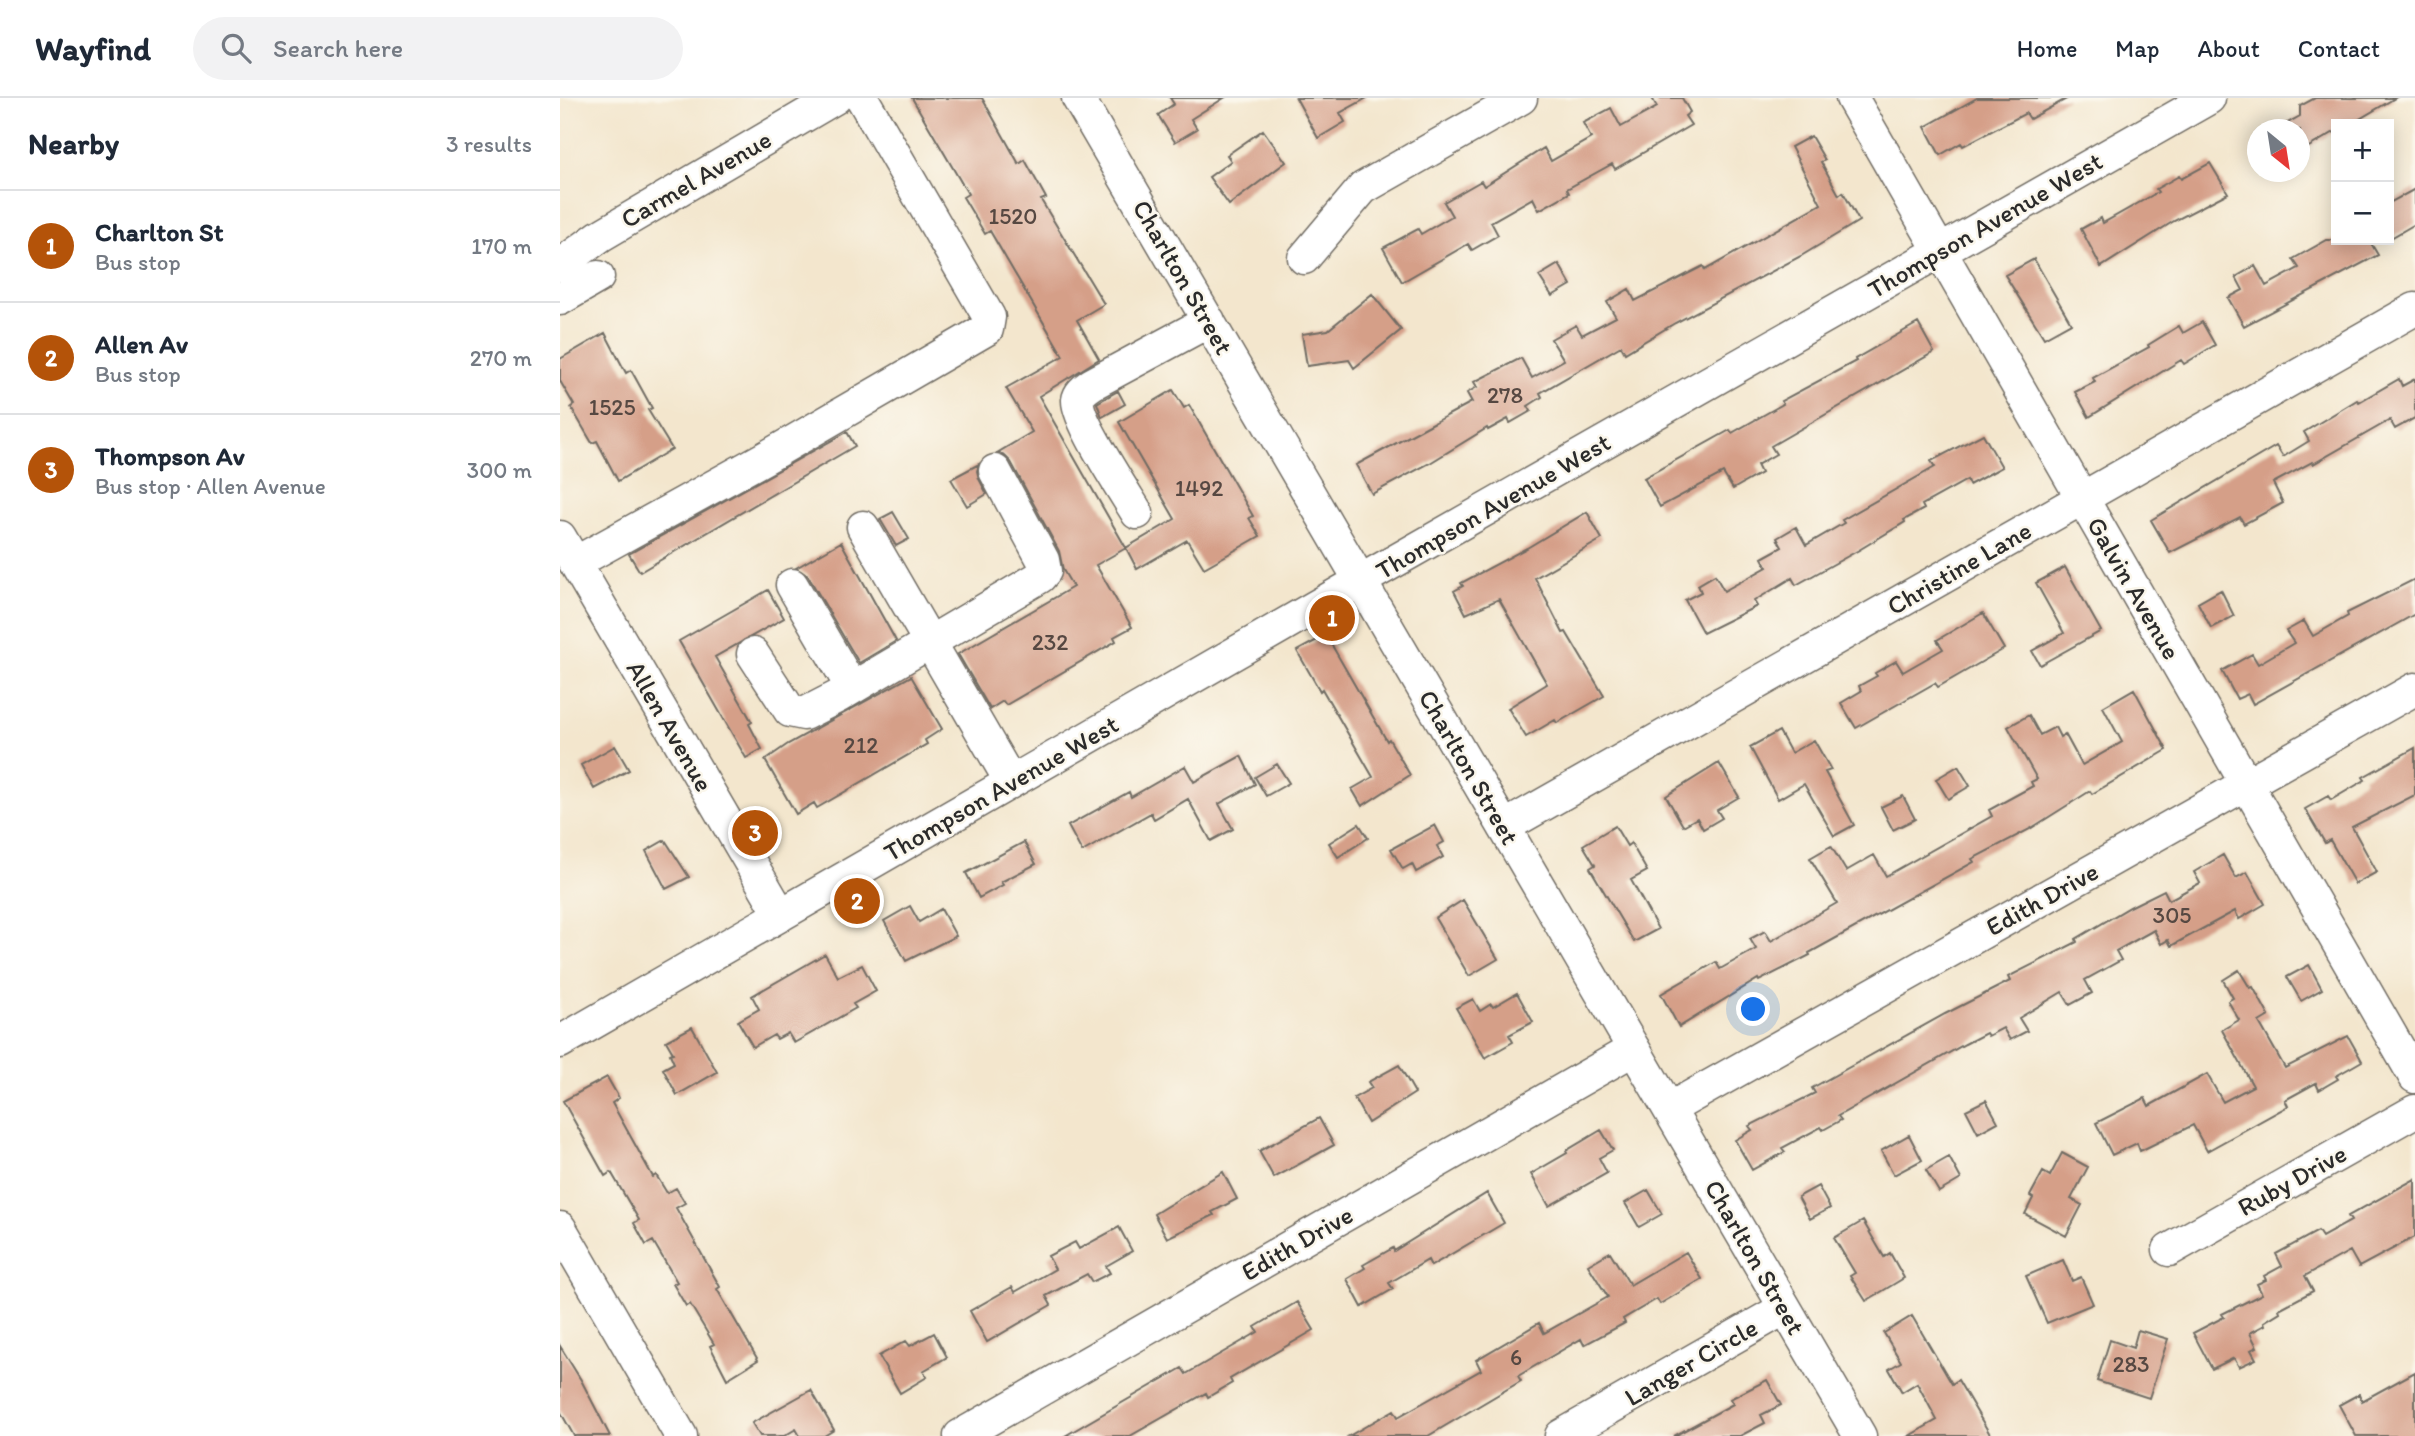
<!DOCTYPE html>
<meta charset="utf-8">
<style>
:root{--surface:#fff;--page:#f2f2f3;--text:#1f2937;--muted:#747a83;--line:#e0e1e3;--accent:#b45309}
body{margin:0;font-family:Itim,sans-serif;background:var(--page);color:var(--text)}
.controls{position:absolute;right:21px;top:21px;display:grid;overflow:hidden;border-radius:0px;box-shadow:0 4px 18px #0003}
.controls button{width:63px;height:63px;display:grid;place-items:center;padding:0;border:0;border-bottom:2px solid var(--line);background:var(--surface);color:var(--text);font:35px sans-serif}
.compass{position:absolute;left:1687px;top:21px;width:63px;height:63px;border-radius:50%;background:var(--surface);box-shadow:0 4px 18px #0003;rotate:150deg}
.you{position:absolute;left:1194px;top:912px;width:24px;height:24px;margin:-18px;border:5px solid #fff;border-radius:50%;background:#1a73e8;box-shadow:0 0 0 10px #1a73e833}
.badge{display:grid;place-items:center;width:46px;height:46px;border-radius:50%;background:var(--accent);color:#fff;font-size:23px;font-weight:700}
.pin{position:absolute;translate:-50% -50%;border:4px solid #fff;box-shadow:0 2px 7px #0006}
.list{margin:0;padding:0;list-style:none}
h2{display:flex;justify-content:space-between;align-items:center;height:91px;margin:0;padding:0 28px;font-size:30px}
h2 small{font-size:23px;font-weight:400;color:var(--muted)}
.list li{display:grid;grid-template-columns:46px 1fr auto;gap:21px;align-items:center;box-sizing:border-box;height:112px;padding:0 28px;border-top:2px solid var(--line)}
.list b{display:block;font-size:26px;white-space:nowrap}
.list p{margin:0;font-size:23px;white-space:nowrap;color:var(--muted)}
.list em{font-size:23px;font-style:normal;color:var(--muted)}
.icon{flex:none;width:38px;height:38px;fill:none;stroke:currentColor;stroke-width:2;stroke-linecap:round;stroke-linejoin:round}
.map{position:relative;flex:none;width:1855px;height:1338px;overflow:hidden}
header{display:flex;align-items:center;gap:42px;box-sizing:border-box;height:98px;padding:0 35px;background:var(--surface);border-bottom:2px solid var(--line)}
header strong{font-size:33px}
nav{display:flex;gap:38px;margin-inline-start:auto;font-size:24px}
.search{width:490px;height:63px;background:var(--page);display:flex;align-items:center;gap:18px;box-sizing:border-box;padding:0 24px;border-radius:38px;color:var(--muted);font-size:26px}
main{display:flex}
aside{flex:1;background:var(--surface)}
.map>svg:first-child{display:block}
</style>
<header>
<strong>Wayfind</strong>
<div class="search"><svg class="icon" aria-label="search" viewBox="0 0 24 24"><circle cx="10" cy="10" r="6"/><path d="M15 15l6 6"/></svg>Search here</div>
<nav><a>Home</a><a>Map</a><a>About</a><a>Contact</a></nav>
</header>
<main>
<aside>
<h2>Nearby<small>3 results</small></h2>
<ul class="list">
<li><span class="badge">1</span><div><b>Charlton St</b><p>Bus stop</p></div><em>170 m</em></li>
<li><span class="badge">2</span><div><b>Allen Av</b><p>Bus stop</p></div><em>270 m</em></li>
<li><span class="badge">3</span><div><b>Thompson Av</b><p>Bus stop · Allen Avenue</p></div><em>300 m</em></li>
</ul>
</aside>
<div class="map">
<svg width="1855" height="1338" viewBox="0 0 1855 1338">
<rect width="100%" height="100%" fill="#fbf7ec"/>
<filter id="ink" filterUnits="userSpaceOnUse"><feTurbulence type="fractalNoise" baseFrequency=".0143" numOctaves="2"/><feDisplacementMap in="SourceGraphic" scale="14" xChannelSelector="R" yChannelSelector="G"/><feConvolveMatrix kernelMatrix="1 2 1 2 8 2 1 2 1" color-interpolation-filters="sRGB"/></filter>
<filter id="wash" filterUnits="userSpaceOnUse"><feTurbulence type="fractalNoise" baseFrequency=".00686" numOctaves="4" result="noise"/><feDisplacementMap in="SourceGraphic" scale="28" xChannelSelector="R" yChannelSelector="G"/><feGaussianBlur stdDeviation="1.57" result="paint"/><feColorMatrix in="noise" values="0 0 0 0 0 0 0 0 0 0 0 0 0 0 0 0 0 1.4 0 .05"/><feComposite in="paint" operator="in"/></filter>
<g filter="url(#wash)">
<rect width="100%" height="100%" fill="#f3e6cd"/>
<g id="blocks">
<path fill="#d59f88" d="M 352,0 L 422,0 L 459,66 L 465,62 L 486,100 L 481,102 L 544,206 L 517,222 L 539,261 L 479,298 L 566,450 L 536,467 L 572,529 L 554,539 L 556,543 L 446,607 L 443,603 L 430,611 L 398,556 L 513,489 L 503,472 L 499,453 L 451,364 L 445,358 L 437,355 L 472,334 L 446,290 L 503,258 L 430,133 L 425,136 L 403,99 L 408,96 Z
M 610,0 L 664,0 L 631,21 L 637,31 L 615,44 L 598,17 L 614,6 Z
M 736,0 L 807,0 L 780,15 L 785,24 L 758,40 Z
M 1092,0 L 1122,0 L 1130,14 L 1125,18 L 1131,27 L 1055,71 L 1052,66 L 1007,91 L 1009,95 L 979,112 L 973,100 L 931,124 L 938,137 L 912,152 L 908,146 L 842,184 L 823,150 L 858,131 L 861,136 L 892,118 L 884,104 L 921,83 L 924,88 L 984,50 L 991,63 L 1031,40 L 1023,25 L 1051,10 L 1061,29 L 1097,9 Z
M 1417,0 L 1508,0 L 1470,21 L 1466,15 L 1403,48 L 1401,45 L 1380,57 L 1365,29 Z
M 1755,0 L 1835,0 L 1791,26 L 1776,26 L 1776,33 L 1740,54 L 1740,32 L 1715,32 L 1740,18 L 1740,8 Z
M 703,32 L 726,64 L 669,107 L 649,79 L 671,63 L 667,57 Z
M 1251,38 L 1265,62 L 1261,64 L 1279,97 L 1283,94 L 1299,123 L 1241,158 L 1115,225 L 1065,255 L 1061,248 L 980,295 L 982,299 L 968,308 L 971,313 L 950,325 L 948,321 L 928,332 L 927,330 L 870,365 L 812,396 L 796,367 L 912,304 L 907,295 L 917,289 L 914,284 L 961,260 L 972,280 L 1004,262 L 991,241 L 1016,227 L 1022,237 L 1056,219 L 1047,204 L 1069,191 L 1075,203 L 1143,168 L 1145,172 L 1261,106 L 1231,49 Z
M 1650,65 L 1668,95 L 1614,123 L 1541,169 L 1521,131 L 1541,120 L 1543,125 L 1598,94 L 1596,91 L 1619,78 L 1621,81 Z
M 1855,91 L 1855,126 L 1829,141 L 1829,105 Z
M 1767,142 L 1809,142 L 1818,157 L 1684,228 L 1668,200 L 1683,192 L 1676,179 L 1695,168 L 1706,188 L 1739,170 L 1733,161 Z
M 1474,161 L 1511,225 L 1484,240 L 1445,177 Z
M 999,166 L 1011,187 L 992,198 L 979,178 Z
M 812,196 L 841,232 L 794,270 L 789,262 L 747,268 L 742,236 L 768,232 Z
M 1642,224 L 1655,247 L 1624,266 L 1621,262 L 1529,319 L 1515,294 L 1535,284 L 1533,280 L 1589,249 L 1588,247 L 1619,228 L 1623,235 Z
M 1358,225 L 1374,254 L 1211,348 L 1216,356 L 1197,367 L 1201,375 L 1173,391 L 1163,375 L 1100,409 L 1084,380 L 1170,332 L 1172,335 L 1223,306 L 1221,303 L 1296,263 L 1295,261 Z
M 45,235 L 66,275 L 71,272 L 92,310 L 88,312 L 112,351 L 58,383 L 37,343 L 32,345 L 11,309 L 14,307 L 0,283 L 0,261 Z
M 1839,281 L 1842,288 L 1855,281 L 1855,320 L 1835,331 L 1830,322 L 1753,366 L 1752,364 L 1713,385 L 1723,405 L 1684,426 L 1680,419 L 1610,455 L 1591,422 L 1716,348 L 1723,359 L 1749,343 L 1744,334 L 1797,302 L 1799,304 Z
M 613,292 L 624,310 L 629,307 L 693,418 L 689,420 L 700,438 L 644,470 L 627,442 L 577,471 L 566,450 L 615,421 L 559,324 Z
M 558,293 L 565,306 L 542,319 L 537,305 Z
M 287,334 L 295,348 L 80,474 L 69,456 Z
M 1423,336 L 1442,369 L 1409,387 L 1407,382 L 1362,407 L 1364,411 L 1344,422 L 1345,424 L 1299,452 L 1236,487 L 1232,480 L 1194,503 L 1197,508 L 1143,535 L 1125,502 L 1141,494 L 1138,487 L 1155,477 L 1164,493 L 1207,469 L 1202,460 L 1222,449 L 1217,440 L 1236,429 L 1246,447 L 1284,425 L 1282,422 L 1375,369 L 1371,363 Z
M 419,366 L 417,373 L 419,381 L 427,396 L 407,408 L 391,381 Z
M 333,414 L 349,441 L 336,448 L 320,421 Z
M 1027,414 L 1042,441 L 975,480 L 1003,535 L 1006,534 L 1044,598 L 997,625 L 995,622 L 966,639 L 948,610 L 987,586 L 939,501 L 906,516 L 894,493 L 903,488 L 901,485 L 967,450 Z
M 281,444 L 336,543 L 299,565 L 248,478 L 236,470 Z
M 1505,469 L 1541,533 L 1480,567 L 1472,553 L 1504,535 L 1476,485 Z
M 1855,481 L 1855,516 L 1693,606 L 1688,596 L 1677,601 L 1662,573 L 1692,556 L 1698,566 L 1734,545 L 1726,533 L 1744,523 L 1753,538 L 1788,518 L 1787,515 Z
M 208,492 L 224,520 L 155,559 L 192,624 L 189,626 L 202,651 L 186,660 L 119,543 Z
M 1661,492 L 1674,518 L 1651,530 L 1638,505 Z
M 1423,515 L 1444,551 L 1378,589 L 1375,585 L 1296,630 L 1281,605 L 1301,593 L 1299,588 L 1317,578 L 1315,575 L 1336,563 L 1343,574 L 1383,551 L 1377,542 Z
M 766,537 L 827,643 L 829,641 L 850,677 L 802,708 L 792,691 L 813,679 L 762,591 L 760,593 L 737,553 Z
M 351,578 L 382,631 L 365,642 L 367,646 L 257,710 L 254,705 L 236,716 L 205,662 L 228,646 Z
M 1574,591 L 1607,652 L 1532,696 L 1530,693 L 1470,731 L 1412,761 L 1414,764 L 1249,855 L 1250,857 L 1199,883 L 1198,881 L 1119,929 L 1101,896 L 1156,864 L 1160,871 L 1196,851 L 1190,841 L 1205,833 L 1211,843 L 1277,805 L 1250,760 L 1271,748 L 1286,773 L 1314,757 L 1326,778 L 1432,718 L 1429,712 L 1473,688 L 1471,684 L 1477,681 L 1448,629 L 1469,617 L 1480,637 L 1495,629 L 1500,639 L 1505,636 L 1522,667 L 1562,644 L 1543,609 Z
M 1219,633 L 1231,655 L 1254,642 L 1271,672 L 1265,674 L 1294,727 L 1274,738 L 1244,686 L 1218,701 L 1190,649 Z
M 55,648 L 69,672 L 34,691 L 21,667 Z
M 1855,650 L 1855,697 L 1792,729 L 1817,774 L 1795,786 L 1770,742 L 1765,745 L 1745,711 L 1768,698 L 1771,702 L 1805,682 L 1803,679 Z
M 681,658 L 695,686 L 659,706 L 673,731 L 651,743 L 628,701 L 594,721 L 591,715 L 522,754 L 508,728 L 569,694 L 571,699 L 625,668 L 634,684 Z
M 1159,665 L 1179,699 L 1157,712 L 1162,720 L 1143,731 L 1137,720 L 1123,728 L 1106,698 Z
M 717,666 L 729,685 L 706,698 L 695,679 Z
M 1398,668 L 1410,688 L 1388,701 L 1376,681 Z
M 1343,698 L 1355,721 L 1333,732 L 1321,709 Z
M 799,726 L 808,740 L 778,759 L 769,745 Z
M 875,727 L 884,744 L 877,748 L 883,759 L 856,774 L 852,766 L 843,771 L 831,751 Z
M 1055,728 L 1067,748 L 1071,745 L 1087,773 L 1071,782 L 1098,831 L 1074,844 L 1030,770 L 1035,767 L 1023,747 Z
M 105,742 L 129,779 L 106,791 L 86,753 Z
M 464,744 L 476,766 L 441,784 L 443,787 L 419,800 L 406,775 Z
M 1663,757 L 1676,780 L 1687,774 L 1705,806 L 1679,821 L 1675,813 L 1611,848 L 1608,842 L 1601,846 L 1594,832 L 1556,853 L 1561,862 L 1525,882 L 1532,895 L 1510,907 L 1502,894 L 1459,920 L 1467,933 L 1450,942 L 1443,930 L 1428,938 L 1426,935 L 1405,946 L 1278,1018 L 1281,1022 L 1263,1032 L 1261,1029 L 1222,1050 L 1225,1054 L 1192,1072 L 1175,1042 L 1192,1032 L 1189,1028 L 1255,995 L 1252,990 L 1385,916 L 1450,883 L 1448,879 L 1517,844 L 1516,841 L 1570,809 L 1604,792 L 1609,802 L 1640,785 L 1634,774 Z
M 903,802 L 938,861 L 909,878 L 875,820 Z
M 350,808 L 359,824 L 381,811 L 396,838 L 346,863 L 324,823 Z
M 265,856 L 278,879 L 302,867 L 316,893 L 293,906 L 296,910 L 234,945 L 228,935 L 217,941 L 214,937 L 193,949 L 178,923 L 199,911 L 192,898 Z
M 1749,867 L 1762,891 L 1741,903 L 1727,879 Z
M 1679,872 L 1690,890 L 1693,889 L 1709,918 L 1699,924 L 1725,970 L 1788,938 L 1802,963 L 1776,978 L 1778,981 L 1759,992 L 1756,985 L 1725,1002 L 1728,1008 L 1647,1053 L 1633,1027 L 1580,1053 L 1577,1045 L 1552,1057 L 1536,1025 L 1585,1000 L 1589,1008 L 1647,976 L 1663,1004 L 1693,988 L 1662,932 L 1679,922 L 1668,903 L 1673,900 L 1663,882 Z
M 957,895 L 973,924 L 949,937 L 953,944 L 925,960 L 896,910 L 913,901 L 920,913 L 931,906 L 933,909 Z
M 132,929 L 157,974 L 117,997 L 103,971 L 114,965 L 110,956 L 113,955 L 106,943 Z
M 839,967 L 855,995 L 808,1025 L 794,1000 L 812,990 L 808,984 Z
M 47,979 L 59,1000 L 52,1005 L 93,1079 L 96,1077 L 107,1095 L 116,1090 L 125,1105 L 116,1110 L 160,1189 L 157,1191 L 198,1262 L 167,1281 L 150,1248 L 154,1246 L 130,1206 L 126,1208 L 113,1186 L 117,1184 L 93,1143 L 86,1147 L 74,1125 L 79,1122 L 51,1074 L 45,1078 L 3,1003 Z
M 1426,1002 L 1438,1024 L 1418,1035 L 1406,1012 Z
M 759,1020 L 774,1047 L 714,1080 L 699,1053 Z
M 1041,1032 L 1053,1052 L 1039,1060 L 1047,1075 L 989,1108 L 971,1076 L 1007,1055 L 1006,1053 Z
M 1349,1037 L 1362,1062 L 1334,1077 L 1321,1053 Z
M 1502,1055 L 1528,1069 L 1511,1101 L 1522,1107 L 1506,1138 L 1465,1116 L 1473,1100 L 1470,1098 L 1483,1074 L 1490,1078 Z
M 1389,1059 L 1401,1081 L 1379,1094 L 1366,1072 Z
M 663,1074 L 677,1101 L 652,1114 L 654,1117 L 607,1140 L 594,1116 Z
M 1855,1081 L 1855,1139 L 1799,1169 L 1790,1153 L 1745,1178 L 1753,1193 L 1719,1211 L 1720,1214 L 1704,1224 L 1705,1227 L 1690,1235 L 1697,1249 L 1691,1252 L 1696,1261 L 1679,1269 L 1674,1260 L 1652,1271 L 1633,1235 L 1664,1219 L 1662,1216 L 1702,1196 L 1697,1186 L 1706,1182 L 1704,1178 L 1722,1168 L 1716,1156 L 1758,1133 L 1762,1139 L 1791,1123 L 1788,1118 Z
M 1258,1088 L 1270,1110 L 1250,1121 L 1238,1099 Z
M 1088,1092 L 1102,1116 L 1079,1129 L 1065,1105 Z
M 927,1095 L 944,1125 L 871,1168 L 868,1162 L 829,1185 L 833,1191 L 802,1209 L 787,1181 L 805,1170 L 803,1167 L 833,1150 L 834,1153 Z
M 1303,1123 L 1324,1159 L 1330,1155 L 1344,1180 L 1306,1203 L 1290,1178 L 1295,1175 L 1274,1140 Z
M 559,1129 L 572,1153 L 546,1168 L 550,1175 L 532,1184 L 527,1176 L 486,1198 L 491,1207 L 427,1244 L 410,1213 L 452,1189 L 455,1194 L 495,1171 L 488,1158 L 515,1144 L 519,1151 Z
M 1050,1154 L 1070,1187 L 1126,1154 L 1142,1181 L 1100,1206 L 1097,1201 L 1063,1221 L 1065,1225 L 1024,1247 L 1021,1241 L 958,1278 L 961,1283 L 868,1338 L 789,1338 L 834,1312 L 838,1319 L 921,1272 L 916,1262 L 979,1225 L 984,1235 L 1048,1199 L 1028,1167 Z
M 1503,1162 L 1512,1183 L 1521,1179 L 1533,1206 L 1487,1225 L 1466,1178 Z
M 737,1204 L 754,1232 L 670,1281 L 672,1285 L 648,1299 L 646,1295 L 570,1338 L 505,1338 L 622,1270 L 626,1276 L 698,1234 L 695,1229 Z
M 1352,1218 L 1392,1286 L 1398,1282 L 1431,1338 L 1349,1338 L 1377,1322 L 1357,1285 L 1342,1294 L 1329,1271 L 1341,1264 L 1324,1235 Z
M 1578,1232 L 1608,1241 L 1589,1300 L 1537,1283 L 1550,1242 L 1573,1250 Z
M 374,1235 L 387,1259 L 363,1273 L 367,1279 L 340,1295 L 319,1258 L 346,1243 L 350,1248 Z
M 0,1248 L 21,1282 L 50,1338 L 14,1338 L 0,1313 Z
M 1855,1274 L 1855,1338 L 1796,1338 L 1779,1307 L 1799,1296 L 1802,1303 Z
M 1207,1282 L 1221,1307 L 1201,1317 L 1205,1325 L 1180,1338 L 1114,1338 L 1173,1306 L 1170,1301 Z
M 251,1292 L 274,1332 L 264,1338 L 240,1338 L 236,1331 L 224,1338 L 200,1338 L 192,1325 Z"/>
</g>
</g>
<g filter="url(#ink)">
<use href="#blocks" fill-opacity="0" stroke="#716c64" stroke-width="2"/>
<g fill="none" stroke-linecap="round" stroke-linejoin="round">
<defs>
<path id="minor" d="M 518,0 L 1300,1338
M 1292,0 L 1855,979
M 744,160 L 803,90 L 961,0
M 0,167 L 40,138 L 275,0
M 0,201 L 38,179
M 577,415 C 565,395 516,321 518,302 C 519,294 527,290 532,286 L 649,223
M 303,429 L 451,684
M 0,439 L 221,817
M 15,465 L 210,357 L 427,231 L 429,219 L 302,0
M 232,487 L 292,590
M 193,556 L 230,613 L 244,616 L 279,598 L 480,479 L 485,473 L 483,462 L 435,373
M 944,729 L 1855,211
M 0,944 L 800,483 L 1649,0
M 1109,1011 L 1855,591
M 0,1130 L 121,1338
M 1609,1152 L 1855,1013
M 400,1338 L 1074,951
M 1001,1338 L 1225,1210"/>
</defs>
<use href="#minor" stroke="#716c64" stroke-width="35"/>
<use href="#minor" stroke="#fff" stroke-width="32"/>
</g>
</g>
<g text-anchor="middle" stroke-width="5" stroke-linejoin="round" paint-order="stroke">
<g font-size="23" fill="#564842">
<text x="453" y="126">1520</text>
<text x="945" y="305">278</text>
<text x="52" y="317">1525</text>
<text x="639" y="398">1492</text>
<text x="490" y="552">232</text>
<text x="301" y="655">212</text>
<text x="1612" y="825">305</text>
<text x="956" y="1267">6</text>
<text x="1571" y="1274">283</text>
</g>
<g font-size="26" fill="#2b2b2b" stroke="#fbf7ec">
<text transform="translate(136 81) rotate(-30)" y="9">Carmel Avenue</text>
<text transform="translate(1425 127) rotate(-30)" y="9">Thompson Avenue West</text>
<text transform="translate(623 179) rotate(60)" y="9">Charlton Street</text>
<text transform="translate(933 408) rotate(-30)" y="9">Thompson Avenue West</text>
<text transform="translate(1399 470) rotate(-30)" y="9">Christine Lane</text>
<text transform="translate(1574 490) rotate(60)" y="9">Galvin Avenue</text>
<text transform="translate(110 628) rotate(60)" y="9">Allen Avenue</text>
<text transform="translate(909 669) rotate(60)" y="9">Charlton Street</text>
<text transform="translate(441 690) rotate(-30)" y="9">Thompson Avenue West</text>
<text transform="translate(1482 801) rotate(-29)" y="9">Edith Drive</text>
<text transform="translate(1732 1082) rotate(-29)" y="9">Ruby Drive</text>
<text transform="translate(737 1145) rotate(-30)" y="9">Edith Drive</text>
<text transform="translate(1195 1159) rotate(60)" y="9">Charlton Street</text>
<text transform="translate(1131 1264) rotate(-30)" y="9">Langer Circle</text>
</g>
</g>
</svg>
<div class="controls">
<button>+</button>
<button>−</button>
</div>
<svg class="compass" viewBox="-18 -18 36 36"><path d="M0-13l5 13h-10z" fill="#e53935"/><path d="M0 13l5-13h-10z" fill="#747a83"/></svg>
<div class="you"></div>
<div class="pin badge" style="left:772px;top:520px">1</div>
<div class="pin badge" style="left:297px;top:803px">2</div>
<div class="pin badge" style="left:195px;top:735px">3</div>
</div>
</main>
